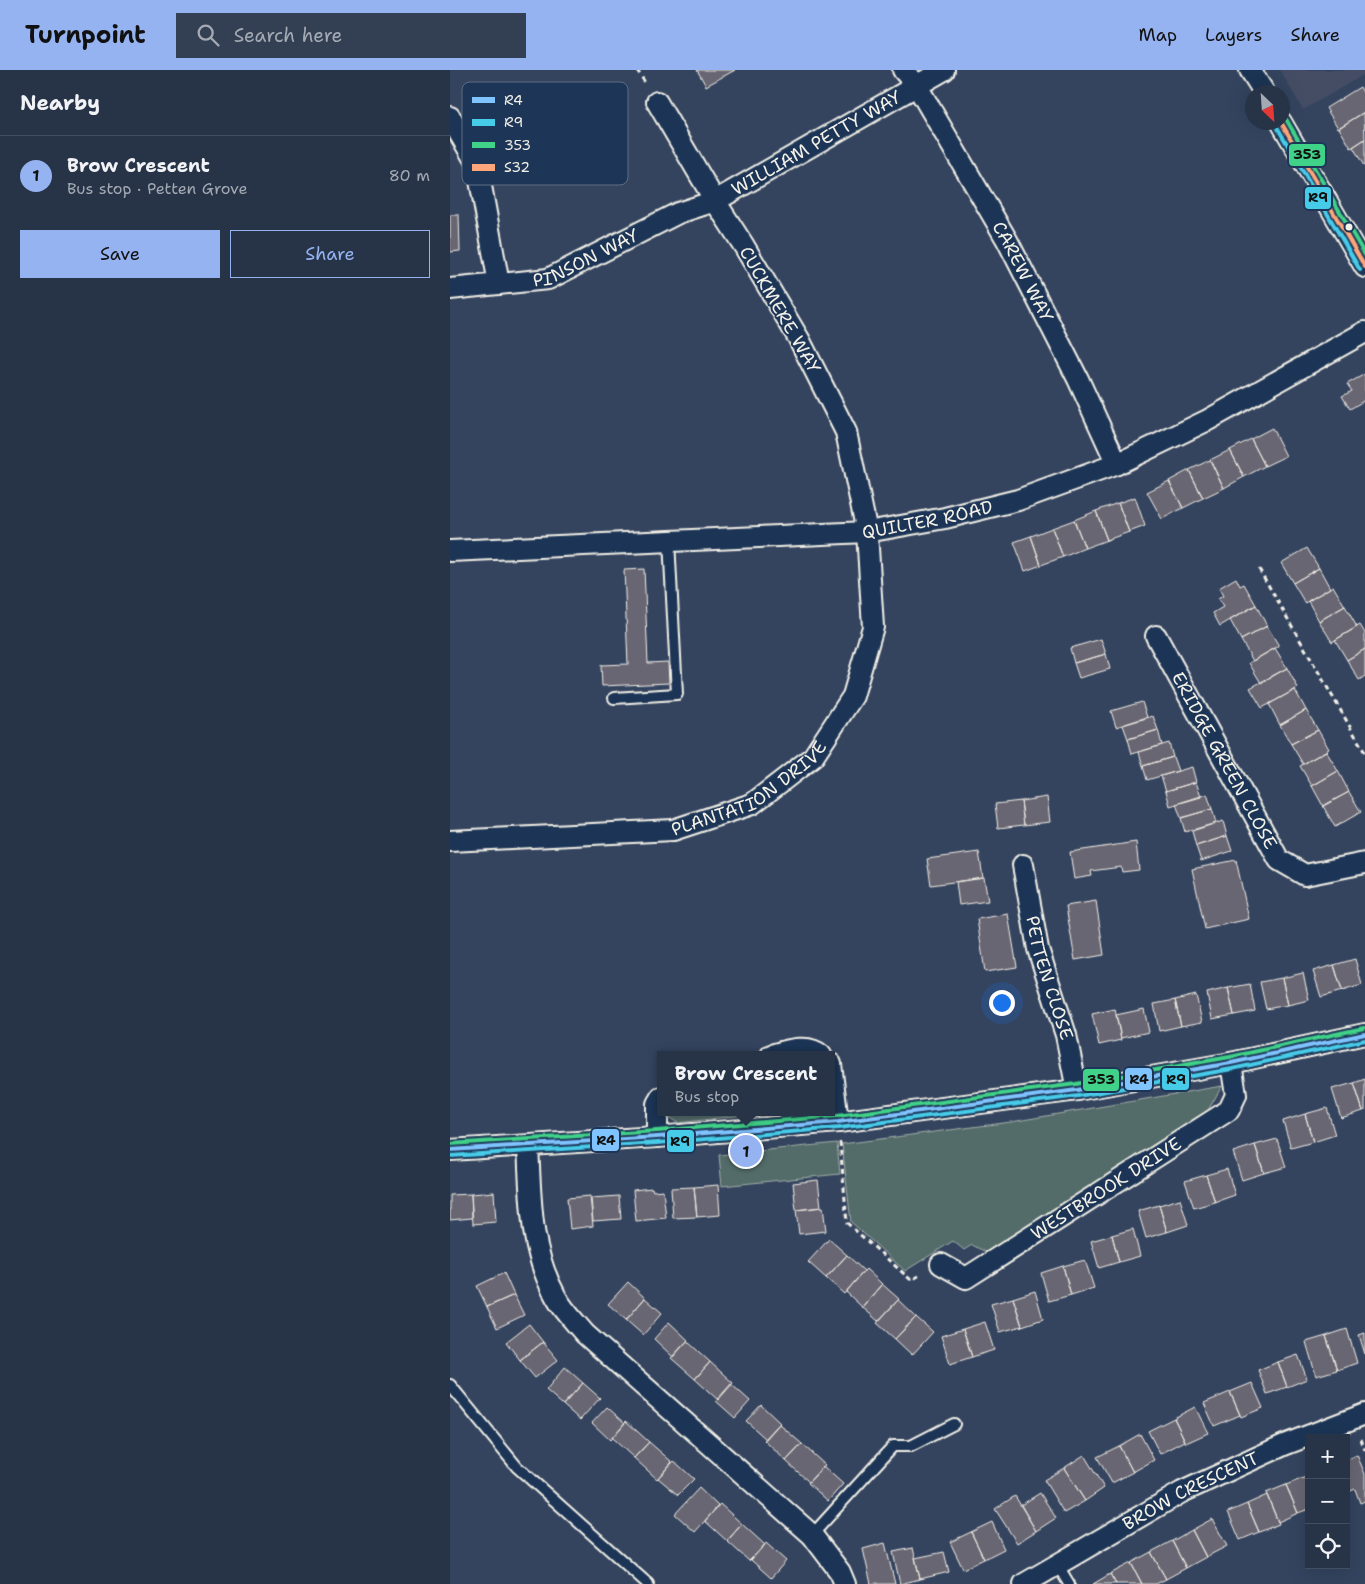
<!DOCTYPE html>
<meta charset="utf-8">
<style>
:root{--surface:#273347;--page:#333f52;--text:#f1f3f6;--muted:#a4aab4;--line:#434e60;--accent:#95b2f1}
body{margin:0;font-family:"Shantell Sans",sans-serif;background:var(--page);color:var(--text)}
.controls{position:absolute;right:15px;bottom:15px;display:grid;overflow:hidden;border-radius:0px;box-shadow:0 5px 20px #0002}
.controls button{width:45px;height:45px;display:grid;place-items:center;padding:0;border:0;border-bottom:1px solid var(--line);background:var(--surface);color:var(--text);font:25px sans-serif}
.compass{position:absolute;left:795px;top:15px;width:45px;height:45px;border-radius:50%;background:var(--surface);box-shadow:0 5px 20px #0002;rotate:155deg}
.you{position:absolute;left:551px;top:932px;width:18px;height:18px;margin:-12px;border:4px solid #fff;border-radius:50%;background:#1a73e8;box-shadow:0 0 0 8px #1a73e833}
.badge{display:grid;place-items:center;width:32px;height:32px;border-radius:50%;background:var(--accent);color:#111;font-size:16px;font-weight:700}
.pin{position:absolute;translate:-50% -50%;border:2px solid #fff;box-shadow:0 1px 5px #0006}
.popup{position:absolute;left:207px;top:981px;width:178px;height:65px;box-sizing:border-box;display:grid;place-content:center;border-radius:0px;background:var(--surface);filter:drop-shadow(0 1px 4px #0005);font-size:16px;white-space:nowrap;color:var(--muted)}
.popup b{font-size:19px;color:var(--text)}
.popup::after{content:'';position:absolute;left:50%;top:100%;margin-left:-10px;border:10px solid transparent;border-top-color:var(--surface)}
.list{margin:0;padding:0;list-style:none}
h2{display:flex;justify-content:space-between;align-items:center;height:65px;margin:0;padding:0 20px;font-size:21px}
h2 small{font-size:16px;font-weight:400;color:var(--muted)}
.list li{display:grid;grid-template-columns:32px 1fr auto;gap:15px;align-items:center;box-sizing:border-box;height:80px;padding:0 20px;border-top:1px solid var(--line)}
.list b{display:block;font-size:19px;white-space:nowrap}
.list p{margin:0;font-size:16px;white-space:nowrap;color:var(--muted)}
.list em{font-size:16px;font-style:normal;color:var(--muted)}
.actions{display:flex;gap:10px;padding:15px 20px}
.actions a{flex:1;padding:11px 0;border:1px solid var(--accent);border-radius:0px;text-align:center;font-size:18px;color:var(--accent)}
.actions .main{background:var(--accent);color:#111}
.icon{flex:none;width:28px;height:28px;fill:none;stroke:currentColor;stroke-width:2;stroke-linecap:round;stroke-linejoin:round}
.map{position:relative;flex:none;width:915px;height:1514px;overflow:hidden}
header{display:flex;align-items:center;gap:30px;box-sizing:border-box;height:70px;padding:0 25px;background:var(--accent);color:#111}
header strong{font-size:24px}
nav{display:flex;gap:28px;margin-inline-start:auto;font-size:18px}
.search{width:350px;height:45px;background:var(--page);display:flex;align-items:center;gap:12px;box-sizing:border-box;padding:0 18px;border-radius:0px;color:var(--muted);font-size:19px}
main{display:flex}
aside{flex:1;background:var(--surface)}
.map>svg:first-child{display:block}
</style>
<header>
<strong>Turnpoint</strong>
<div class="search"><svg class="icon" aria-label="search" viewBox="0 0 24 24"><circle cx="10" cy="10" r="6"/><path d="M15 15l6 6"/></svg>Search here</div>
<nav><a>Map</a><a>Layers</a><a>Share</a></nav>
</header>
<main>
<aside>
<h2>Nearby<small></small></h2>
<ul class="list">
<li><span class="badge">1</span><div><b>Brow Crescent</b><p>Bus stop · Petten Grove</p></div><em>80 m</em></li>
</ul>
<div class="actions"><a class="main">Save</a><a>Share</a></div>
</aside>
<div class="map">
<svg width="915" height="1514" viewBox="0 0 915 1514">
<rect width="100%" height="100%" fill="#34445f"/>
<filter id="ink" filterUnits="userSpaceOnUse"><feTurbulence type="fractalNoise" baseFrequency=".02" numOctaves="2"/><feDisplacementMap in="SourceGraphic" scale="10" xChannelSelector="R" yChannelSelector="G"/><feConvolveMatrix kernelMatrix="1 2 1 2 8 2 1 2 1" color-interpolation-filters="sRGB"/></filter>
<g filter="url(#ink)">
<path fill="#444e65" d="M 830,0 L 915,0 L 915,4 L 853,40 Z"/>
<path fill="#536c69" stroke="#a4aea8" d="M 772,1016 L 757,1042 L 538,1183 L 522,1175 L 514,1180 L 503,1171 L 455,1201 L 401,1152 L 392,1074 L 561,1052 Z
M 217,1042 L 318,1042 L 228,1053 L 218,1047 Z
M 387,1073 L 390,1104 L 272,1116 L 269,1085 Z"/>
<path fill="#696673" stroke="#f4f1e8" d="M 247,0 L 285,0 L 256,16 Z
M 910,17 L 915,26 L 915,42 L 888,58 L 876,38 Z
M 914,42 L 915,69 L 901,78 L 889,58 Z
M 915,69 L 915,96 L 914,96 L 903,77 Z
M 0,145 L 9,145 L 10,181 L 0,182 Z
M 915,304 L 915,330 L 900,339 L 892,326 L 902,321 L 897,314 Z
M 822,358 L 836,386 L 815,396 L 801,369 Z
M 801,369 L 815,396 L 794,407 L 780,380 Z
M 780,380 L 794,407 L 774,418 L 760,390 Z
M 760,390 L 774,418 L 753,428 L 739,400 Z
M 739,400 L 753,428 L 733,438 L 719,411 Z
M 719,411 L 733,438 L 712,449 L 697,422 Z
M 685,427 L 695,456 L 679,462 L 668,433 Z
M 668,433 L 679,462 L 657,470 L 646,441 Z
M 646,441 L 657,470 L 635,478 L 624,450 Z
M 624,450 L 635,478 L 613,487 L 602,458 Z
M 602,458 L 613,487 L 591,495 L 581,466 Z
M 581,466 L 591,495 L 575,501 L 564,472 Z
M 857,478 L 869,498 L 843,513 L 831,493 Z
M 869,498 L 880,518 L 855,533 L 843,513 Z
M 194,499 L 198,593 L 218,592 L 219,613 L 152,616 L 151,595 L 178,594 L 174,500 Z
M 786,508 L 790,516 L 794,514 L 806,535 L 770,556 L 763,543 L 773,537 L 768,529 L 773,526 L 769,518 Z
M 883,516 L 895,536 L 869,551 L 858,531 Z
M 806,535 L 817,556 L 791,570 L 780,550 Z
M 895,536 L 907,557 L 882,572 L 869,551 Z
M 910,555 L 915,563 L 915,579 L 897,590 L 885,570 Z
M 817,556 L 829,576 L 803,591 L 791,570 Z
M 651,569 L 656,584 L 624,593 L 620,578 Z
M 825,578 L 837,598 L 811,613 L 799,593 Z
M 915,579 L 915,606 L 909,610 L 897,590 Z
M 656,584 L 660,599 L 629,608 L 624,593 Z
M 837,598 L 848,618 L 812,638 L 800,618 Z
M 845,620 L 856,640 L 830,655 L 819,634 Z
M 692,632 L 697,647 L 666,657 L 661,641 Z
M 856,640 L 868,660 L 841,674 L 830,655 Z
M 703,646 L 708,660 L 678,669 L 673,655 Z
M 708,660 L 712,675 L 682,684 L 678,669 Z
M 868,660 L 879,679 L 853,694 L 841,674 Z
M 719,673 L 723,687 L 693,696 L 689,682 Z
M 876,681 L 888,701 L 862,716 L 850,696 Z
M 723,687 L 728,701 L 697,710 L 693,696 Z
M 742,697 L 746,712 L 716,721 L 711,706 Z
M 888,701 L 899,722 L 873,736 L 862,716 Z
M 746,712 L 751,727 L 720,736 L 716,721 Z
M 899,722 L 911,742 L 885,757 L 873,736 Z
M 757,724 L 762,739 L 731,748 L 726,734 Z
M 597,727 L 600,752 L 574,755 L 571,731 Z
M 571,731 L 574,755 L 548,758 L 545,734 Z
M 762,739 L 766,753 L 735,762 L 731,748 Z
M 773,751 L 777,766 L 746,776 L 742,761 Z
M 777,766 L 782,781 L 751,791 L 746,776 Z
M 686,772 L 689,800 L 672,802 L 671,797 L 641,801 L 642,806 L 624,809 L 620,782 Z
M 529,782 L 533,808 L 481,815 L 477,789 Z
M 786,790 L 799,849 L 755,859 L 742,799 Z
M 534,808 L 538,831 L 509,835 L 506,812 Z
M 646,831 L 654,885 L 625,890 L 616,836 Z
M 558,844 L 567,897 L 535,902 L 527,849 Z
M 905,889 L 912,915 L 892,921 L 884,895 Z
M 884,895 L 892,921 L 871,927 L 863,901 Z
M 853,903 L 859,930 L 838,935 L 832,908 Z
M 832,908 L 838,935 L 816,939 L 810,912 Z
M 800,914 L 805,941 L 784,945 L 778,918 Z
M 778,918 L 784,945 L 762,949 L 757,923 Z
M 746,925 L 752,952 L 731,956 L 725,930 Z
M 725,930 L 731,956 L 709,961 L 704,934 Z
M 665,939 L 671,970 L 649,975 L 642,944 Z
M 694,939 L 699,962 L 671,968 L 666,945 Z
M 915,1009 L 915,1040 L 913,1041 L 904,1013 Z
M 904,1013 L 913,1041 L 891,1048 L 882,1019 Z
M 877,1038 L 885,1065 L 863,1072 L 855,1044 Z
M 855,1044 L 863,1072 L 841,1078 L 833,1051 Z
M 827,1069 L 836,1097 L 814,1103 L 805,1075 Z
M 805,1075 L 814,1103 L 792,1110 L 783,1082 Z
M 777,1099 L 785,1125 L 765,1132 L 756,1105 Z
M 756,1105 L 765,1132 L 744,1138 L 735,1111 Z
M 368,1110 L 371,1137 L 346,1140 L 343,1113 Z
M 268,1115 L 270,1145 L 247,1147 L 244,1117 Z
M 244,1117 L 247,1147 L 223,1148 L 221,1118 Z
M 202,1118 L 203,1121 L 213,1120 L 216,1148 L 186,1151 L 183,1120 Z
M 44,1122 L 46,1152 L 23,1154 L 21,1124 Z
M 21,1124 L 22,1148 L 0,1150 L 0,1125 Z
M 140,1126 L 143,1156 L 120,1159 L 117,1128 Z
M 169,1126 L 171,1149 L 143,1151 L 141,1128 Z
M 730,1129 L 738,1155 L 717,1162 L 709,1135 Z
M 709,1135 L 717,1162 L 696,1168 L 688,1141 Z
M 373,1137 L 376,1161 L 349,1164 L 346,1140 Z
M 683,1159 L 690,1186 L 669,1192 L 662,1165 Z
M 662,1165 L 669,1192 L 649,1198 L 641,1171 Z
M 379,1169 L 397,1185 L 376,1208 L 358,1192 Z
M 397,1185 L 414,1201 L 394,1224 L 376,1208 Z
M 635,1190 L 644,1218 L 621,1225 L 613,1196 Z
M 613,1196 L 621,1225 L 599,1231 L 591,1203 Z
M 416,1199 L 432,1214 L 412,1237 L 396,1222 Z
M 54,1203 L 64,1225 L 37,1237 L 27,1216 Z
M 178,1212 L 195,1228 L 176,1250 L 158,1234 Z
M 432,1214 L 449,1229 L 428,1251 L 412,1237 Z
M 585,1221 L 593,1249 L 572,1256 L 563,1228 Z
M 64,1225 L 74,1245 L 47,1258 L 37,1237 Z
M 195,1228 L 212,1243 L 193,1265 L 176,1250 Z
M 563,1228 L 572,1256 L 550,1262 L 541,1234 Z
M 448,1230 L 466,1247 L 445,1269 L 427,1253 Z
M 466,1247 L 483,1262 L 462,1285 L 445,1269 Z
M 219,1252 L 238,1270 L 223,1287 L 204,1269 Z
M 535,1252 L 544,1280 L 522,1287 L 513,1259 Z
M 79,1254 L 93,1272 L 70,1290 L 56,1272 Z
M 513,1259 L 522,1287 L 500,1294 L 491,1266 Z
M 897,1259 L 907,1293 L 887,1300 L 876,1266 Z
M 915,1263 L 915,1284 L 909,1265 Z
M 876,1266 L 887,1300 L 866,1306 L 856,1272 Z
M 237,1271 L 260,1292 L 245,1309 L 221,1288 Z
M 93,1272 L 108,1290 L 85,1308 L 70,1290 Z
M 848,1285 L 857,1309 L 837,1317 L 828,1292 Z
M 260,1292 L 283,1313 L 268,1330 L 245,1309 Z
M 828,1292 L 837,1317 L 817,1324 L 808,1300 Z
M 115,1297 L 133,1313 L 113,1335 L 96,1320 Z
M 133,1313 L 150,1328 L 130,1350 L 113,1335 Z
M 802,1313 L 813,1338 L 791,1347 L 780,1322 Z
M 281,1314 L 300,1331 L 285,1348 L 266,1331 Z
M 780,1322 L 790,1345 L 764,1356 L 754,1333 Z
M 311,1335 L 330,1353 L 316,1369 L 296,1351 Z
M 157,1337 L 175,1353 L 160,1370 L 142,1353 Z
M 745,1337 L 758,1363 L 736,1373 L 724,1348 Z
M 724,1348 L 735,1371 L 710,1384 L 698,1361 Z
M 176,1351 L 199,1372 L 184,1388 L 162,1368 Z
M 329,1354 L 352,1374 L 336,1391 L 314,1370 Z
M 690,1364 L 704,1390 L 683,1402 L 669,1376 Z
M 199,1372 L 222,1392 L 207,1409 L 184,1388 Z
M 352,1374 L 375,1395 L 359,1412 L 336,1391 Z
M 669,1376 L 683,1402 L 662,1413 L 647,1387 Z
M 634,1385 L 654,1418 L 635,1431 L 614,1398 Z
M 907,1385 L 915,1404 L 915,1431 L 910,1433 L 905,1419 L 896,1423 L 896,1390 Z
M 224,1391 L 244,1409 L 228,1425 L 208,1408 Z
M 373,1396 L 393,1414 L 378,1431 L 358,1413 Z
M 614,1398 L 635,1431 L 614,1443 L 594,1410 Z
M 856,1407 L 859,1414 L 859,1439 L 848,1443 L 836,1415 Z
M 836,1415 L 848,1443 L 828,1452 L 816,1423 Z
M 249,1418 L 268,1436 L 245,1462 L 225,1444 Z
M 590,1423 L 606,1448 L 586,1461 L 571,1435 Z
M 817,1425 L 829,1454 L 809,1462 L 797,1434 Z
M 565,1426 L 586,1461 L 567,1473 L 545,1439 Z
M 270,1434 L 292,1454 L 277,1471 L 255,1451 Z
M 797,1434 L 809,1462 L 790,1470 L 778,1442 Z
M 762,1449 L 777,1476 L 756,1487 L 742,1460 Z
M 542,1452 L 554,1479 L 534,1489 L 521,1462 Z
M 292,1454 L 315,1475 L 299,1491 L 277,1471 Z
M 742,1460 L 756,1487 L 736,1498 L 722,1471 Z
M 521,1462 L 534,1489 L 513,1499 L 500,1472 Z
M 722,1471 L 736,1498 L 716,1509 L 701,1482 Z
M 316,1473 L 336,1491 L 321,1508 L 301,1490 Z
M 435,1473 L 445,1514 L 428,1514 L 428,1513 L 421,1514 L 413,1479 Z
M 463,1478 L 470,1509 L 450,1514 L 443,1482 Z
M 494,1482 L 499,1502 L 470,1509 L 465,1488 Z
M 701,1482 L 716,1509 L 706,1514 L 692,1514 L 681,1493 Z
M 681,1493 L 692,1514 L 666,1514 L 660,1504 Z
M 660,1504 L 666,1514 L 643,1514 Z"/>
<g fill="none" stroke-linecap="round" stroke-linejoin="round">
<defs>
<path id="service" d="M 164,628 L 227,624 L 219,470
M 0,1315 L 67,1397 L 198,1514
M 362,1465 L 443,1376 L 461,1376 L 504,1354
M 607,1494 L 619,1514"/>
<g id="minor">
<path id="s1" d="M 453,0 L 467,16 L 557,170 L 628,309 L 667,394"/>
<path d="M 800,0 L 814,22"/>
<path d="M 0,47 L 27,94 L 49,214"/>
<path d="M 831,52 L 915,197"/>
<path id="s2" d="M 0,219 L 98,209 L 228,143 L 265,131 L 494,0"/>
<path id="s3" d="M 0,481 L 417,462 L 495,448 L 568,430 L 667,394 L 758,350 L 915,262"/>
<path id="s4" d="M 706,566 L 829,790 L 855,805 L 915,793"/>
<path id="s5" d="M 0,771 L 223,760 L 302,734 L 363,687 L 403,626 L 423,557 L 417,462 L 396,362 L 349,269 L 294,176 L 265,131 L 207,32"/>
<path id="s6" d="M 573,795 L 588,879 L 616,965 L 627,1020"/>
<path d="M 321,985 C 335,981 358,973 371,985"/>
<path d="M 381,994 L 388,1052"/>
<path d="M 207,1067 L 207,1034 L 211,1027"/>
<path d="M 78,1076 C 81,1129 79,1178 106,1227 C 113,1240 125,1252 135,1264 L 362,1465 L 390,1502 L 395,1514"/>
<path d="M 0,1080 L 207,1067 L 388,1052 L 627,1020 L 781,993 L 915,964"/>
<path id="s7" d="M 491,1194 L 516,1208 L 779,1040 L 786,1025 L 781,993"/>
<path id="s8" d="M 574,1514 L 732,1422 L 834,1375 L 915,1344"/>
</g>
</defs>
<use href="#service" stroke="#f4f1e8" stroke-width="14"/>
<use href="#minor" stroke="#f4f1e8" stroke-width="24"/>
<path stroke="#f4f1e8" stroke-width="3" stroke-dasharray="5 4" stroke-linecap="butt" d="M 187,0 L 196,14
M 809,499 L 914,681 L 915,681
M 390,1072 L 397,1153 L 461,1210 L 472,1204
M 911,1369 L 915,1380"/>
<use href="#service" stroke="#1d3557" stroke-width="10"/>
<use href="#minor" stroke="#1d3557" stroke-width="20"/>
<defs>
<path id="bus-1" d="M 0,1080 L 207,1067 L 388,1052 L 627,1020 L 781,993 L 915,964"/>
<path id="bus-2" d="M 826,55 L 910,200
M 0,1086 L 207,1073 L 389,1058 L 628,1026 L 782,999 L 915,970"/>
<path id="bus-3" d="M 836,49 L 915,185
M 0,1074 L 207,1061 L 387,1046 L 626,1014 L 780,987 L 914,958"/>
<path id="bus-4" d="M 831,52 L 915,197"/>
</defs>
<use href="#bus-1" stroke="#1d3557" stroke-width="8"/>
<use href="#bus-2" stroke="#1d3557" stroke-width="8"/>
<use href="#bus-3" stroke="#1d3557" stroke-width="8"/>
<use href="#bus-4" stroke="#1d3557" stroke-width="8"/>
<use href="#bus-1" stroke="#80c4ff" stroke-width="4"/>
<use href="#bus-2" stroke="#46cce9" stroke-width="4"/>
<use href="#bus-3" stroke="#40d288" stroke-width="4"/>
<use href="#bus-4" stroke="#fea67b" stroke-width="4"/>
</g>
</g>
<circle fill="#f4f1e8" stroke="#1d3557" stroke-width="2" cx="899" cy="157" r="4.5"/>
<g text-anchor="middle" stroke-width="4" stroke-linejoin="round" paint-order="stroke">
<g font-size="18" fill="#f4f1e8" stroke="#1d3557">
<text dy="6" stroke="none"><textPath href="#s2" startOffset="400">WILLIAM PETTY WAY</textPath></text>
<text dy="6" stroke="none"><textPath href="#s2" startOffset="141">PINSON WAY</textPath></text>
<text dy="6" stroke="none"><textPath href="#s1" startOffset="235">CAREW WAY</textPath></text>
<text transform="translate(330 240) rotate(60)" y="6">CUCKMERE WAY</text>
<text dy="6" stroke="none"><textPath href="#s3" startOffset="479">QUILTER ROAD</textPath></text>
<text dy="6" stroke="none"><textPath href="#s4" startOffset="142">ERIDGE GREEN CLOSE</textPath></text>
<text dy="6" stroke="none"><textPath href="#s5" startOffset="311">PLANTATION DRIVE</textPath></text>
<text dy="6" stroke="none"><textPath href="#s6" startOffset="116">PETTEN CLOSE</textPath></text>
<text dy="6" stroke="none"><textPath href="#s7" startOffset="195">WESTBROOK DRIVE</textPath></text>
<text dy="6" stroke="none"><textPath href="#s8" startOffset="191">BROW CRESCENT</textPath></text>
</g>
</g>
<rect x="12" y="12" width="166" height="103" rx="8" fill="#1d3557" stroke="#5e6d82" stroke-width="1"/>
<rect x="22" y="27" width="23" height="6" fill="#80c4ff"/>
<rect x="22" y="49" width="23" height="7" fill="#46cce9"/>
<rect x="22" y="72" width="23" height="6" fill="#40d288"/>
<rect x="22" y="94" width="23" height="7" fill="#fea67b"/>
<g font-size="14" fill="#f4f1e8">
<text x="54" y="35">R4</text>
<text x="54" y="57">R9</text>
<text x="54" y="80">353</text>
<text x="54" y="102">S32</text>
</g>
<g stroke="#1d3557" stroke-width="2">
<rect x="838" y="73" width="38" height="24" rx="5" fill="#40d288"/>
<rect x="854" y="116" width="28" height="24" rx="5" fill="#46cce9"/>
<rect x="711" y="997" width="29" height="24" rx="5" fill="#46cce9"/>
<rect x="674" y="997" width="29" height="24" rx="5" fill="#80c4ff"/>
<rect x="632" y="998" width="38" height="24" rx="5" fill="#40d288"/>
<rect x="141" y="1058" width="29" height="24" rx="5" fill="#80c4ff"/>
<rect x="216" y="1059" width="29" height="24" rx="5" fill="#46cce9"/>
</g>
<g font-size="14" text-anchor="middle" font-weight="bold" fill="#111">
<text x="857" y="89">353</text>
<text x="868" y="132">R9</text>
<text x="726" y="1014">R9</text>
<text x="689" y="1014">R4</text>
<text x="651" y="1014">353</text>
<text x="156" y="1075">R4</text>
<text x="230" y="1076">R9</text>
</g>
</svg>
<div class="controls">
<button>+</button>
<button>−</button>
<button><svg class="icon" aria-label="locate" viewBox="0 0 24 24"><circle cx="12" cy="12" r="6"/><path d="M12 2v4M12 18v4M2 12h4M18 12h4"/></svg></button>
</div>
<svg class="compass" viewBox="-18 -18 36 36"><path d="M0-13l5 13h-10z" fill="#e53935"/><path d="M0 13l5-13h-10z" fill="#a4aab4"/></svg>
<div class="you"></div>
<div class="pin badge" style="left:296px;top:1081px">1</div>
<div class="popup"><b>Brow Crescent</b>Bus stop</div>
</div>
</main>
